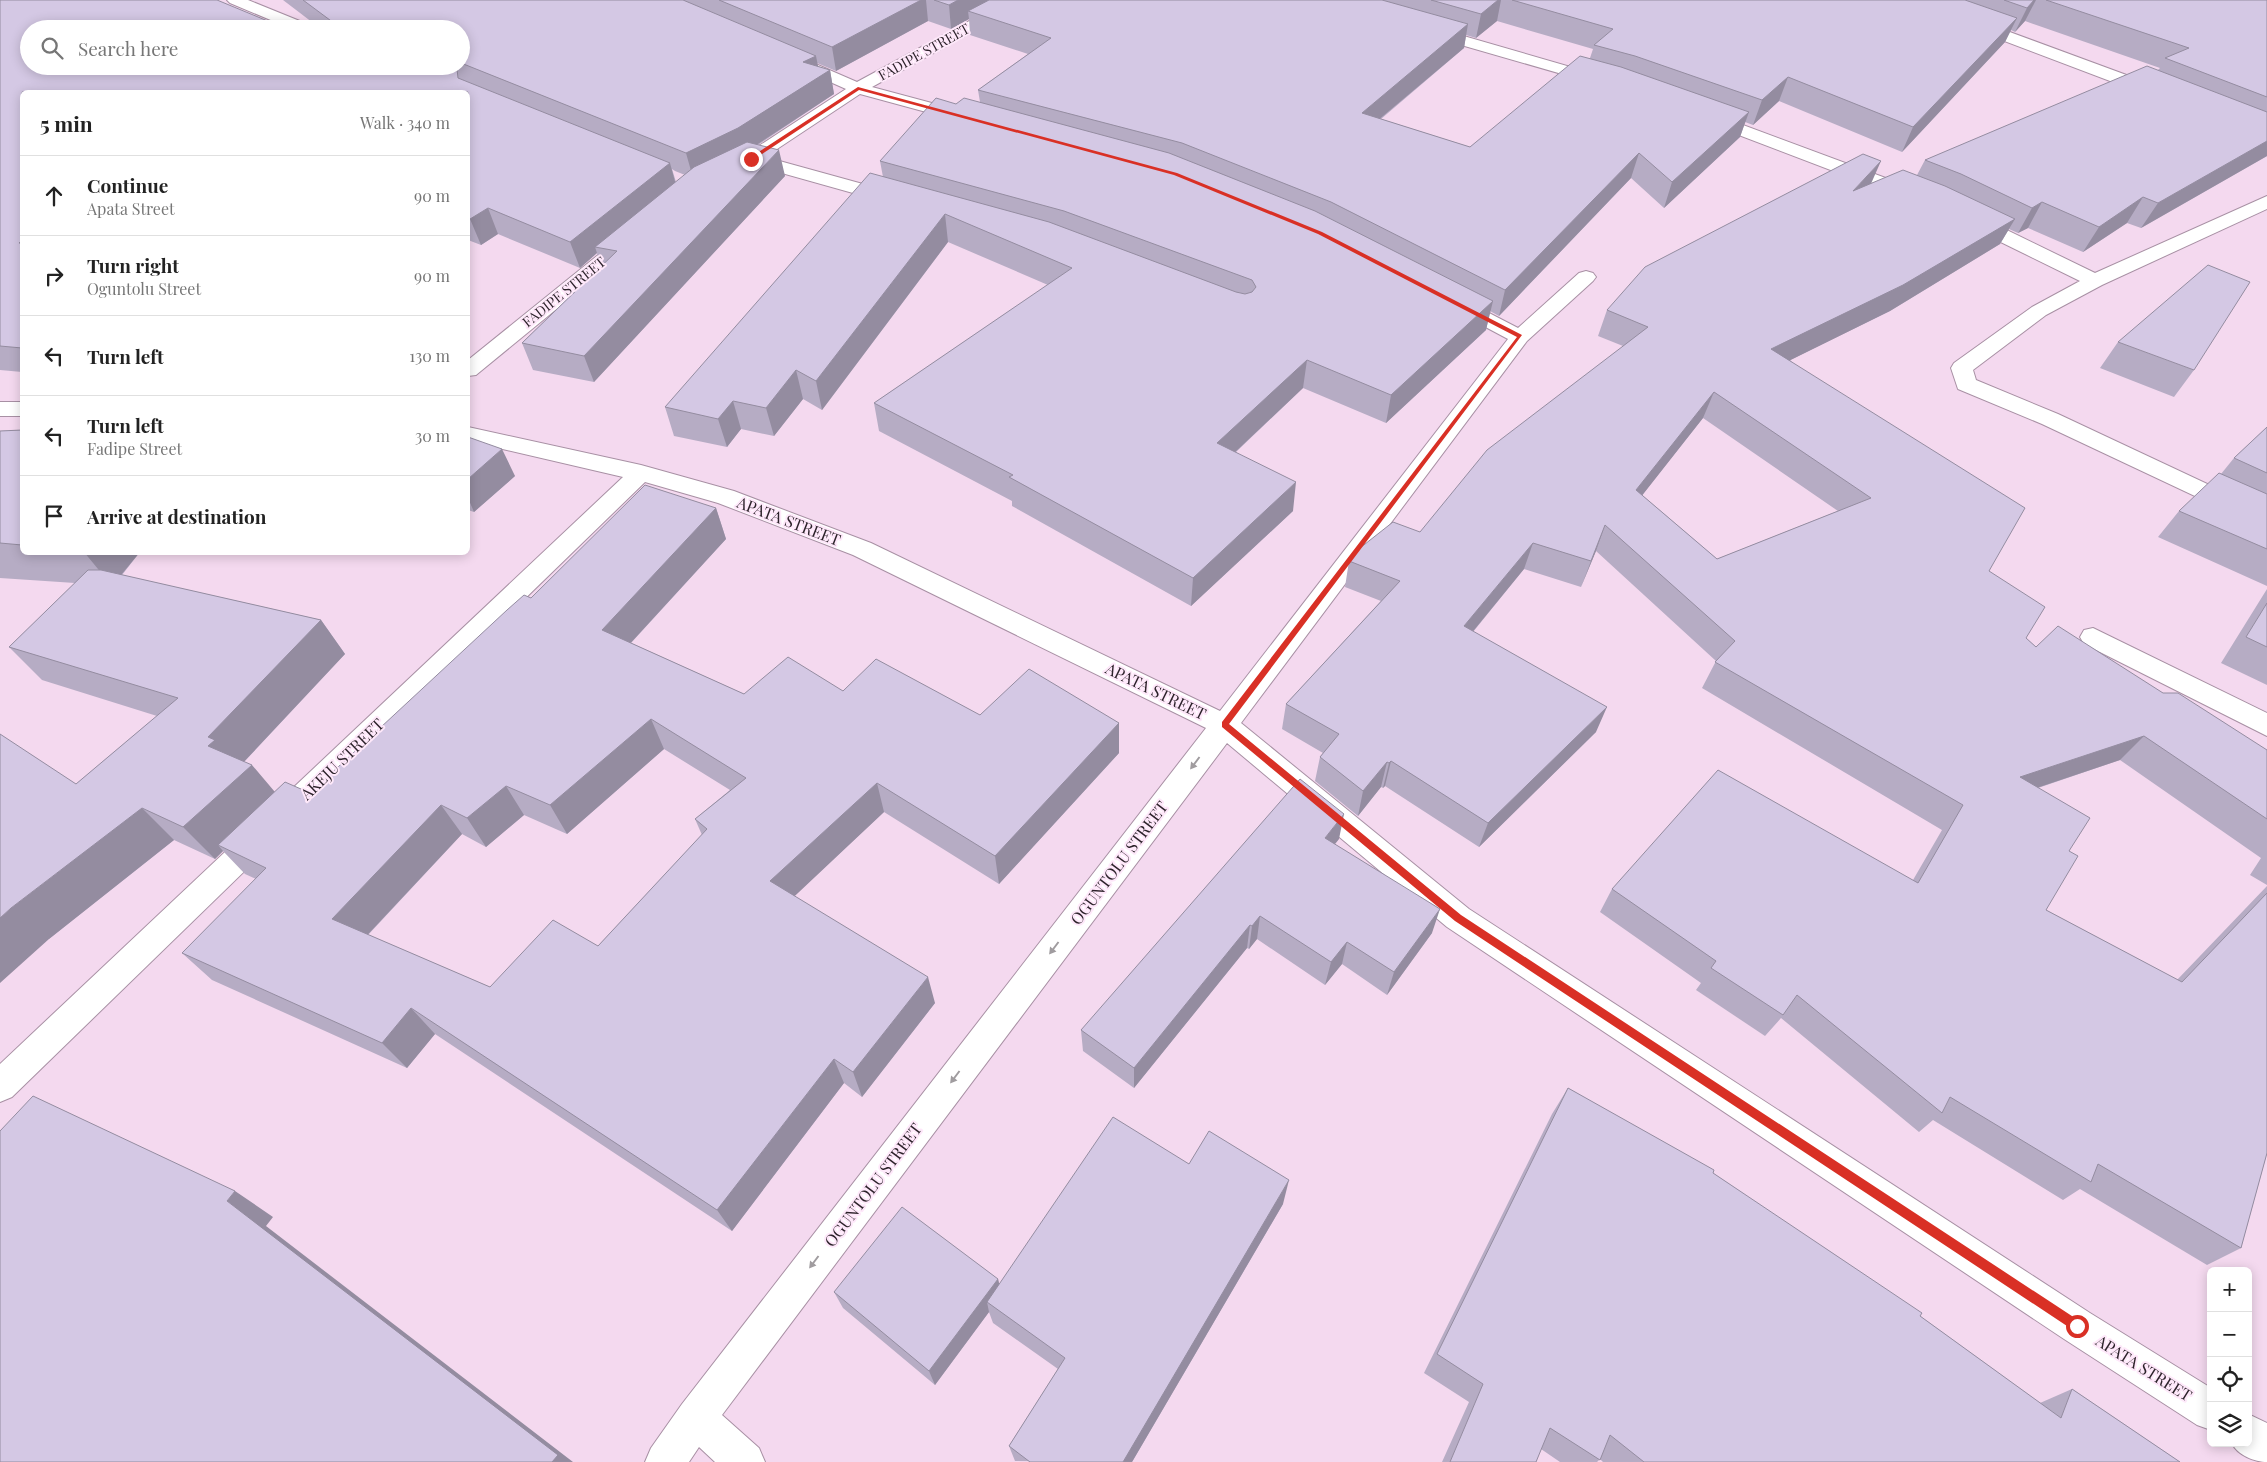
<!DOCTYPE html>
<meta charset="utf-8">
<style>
:root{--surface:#fff;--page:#f2f2f2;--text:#222;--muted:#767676;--line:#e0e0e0}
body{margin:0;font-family:"Playfair Display",serif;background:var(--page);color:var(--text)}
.controls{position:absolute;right:15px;bottom:15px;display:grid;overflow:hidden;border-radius:8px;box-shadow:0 2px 12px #0003}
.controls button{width:45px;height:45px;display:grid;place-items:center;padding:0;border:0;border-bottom:1px solid var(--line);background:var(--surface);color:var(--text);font:25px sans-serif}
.stop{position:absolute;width:15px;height:15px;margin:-11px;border:4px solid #d93025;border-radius:50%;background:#fff}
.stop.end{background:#d93025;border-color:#fff;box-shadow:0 1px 5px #0008}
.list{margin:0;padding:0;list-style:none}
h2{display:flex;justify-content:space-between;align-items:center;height:65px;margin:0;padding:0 20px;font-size:21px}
h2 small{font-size:16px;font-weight:400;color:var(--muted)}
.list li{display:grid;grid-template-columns:32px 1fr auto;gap:15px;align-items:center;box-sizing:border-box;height:80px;padding:0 20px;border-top:1px solid var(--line)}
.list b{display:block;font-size:19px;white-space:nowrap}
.list p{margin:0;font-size:16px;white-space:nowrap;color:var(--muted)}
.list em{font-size:16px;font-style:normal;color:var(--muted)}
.icon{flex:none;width:28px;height:28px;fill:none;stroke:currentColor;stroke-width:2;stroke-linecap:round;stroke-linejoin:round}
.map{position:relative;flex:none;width:2267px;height:1462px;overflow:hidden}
.search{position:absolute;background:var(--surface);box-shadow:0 2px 12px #0003;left:20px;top:20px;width:450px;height:55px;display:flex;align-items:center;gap:12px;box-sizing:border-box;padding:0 18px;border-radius:28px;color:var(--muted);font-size:19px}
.panel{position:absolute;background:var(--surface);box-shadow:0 2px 12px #0003;left:20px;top:90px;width:450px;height:465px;border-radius:8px}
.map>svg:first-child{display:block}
</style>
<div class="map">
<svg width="2267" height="1462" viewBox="0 0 2267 1462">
<rect width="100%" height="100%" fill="#f4d9ef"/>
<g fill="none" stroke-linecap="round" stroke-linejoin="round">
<defs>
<path id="minor" d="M 227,0 L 248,0 L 312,26 L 314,29 L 292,29 L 230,3 Z
M 1008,0 L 1027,0 L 1024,3 L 872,87 L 969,113 L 972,117 L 969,121 L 963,122 L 860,94 L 765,157 L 899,194 L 901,198 L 899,202 L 892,204 L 885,202 L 753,165 L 737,171 L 731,170 L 728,166 L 731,162 L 745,155 L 846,89 L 792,65 L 790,62 L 792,59 L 804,59 L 857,82 Z
M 1901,0 L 1923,0 L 2159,87 L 2161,91 L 2159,95 L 2147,95 L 1904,3 Z
M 1429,26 L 1605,77 L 1607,80 L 1605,83 L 1593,83 L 1423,34 L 1421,31 L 1423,28 Z
M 1708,112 L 1918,190 L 1920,194 L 1918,198 L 1911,200 L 1904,198 L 1702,121 L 1699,117 L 1702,113 Z
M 2267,196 L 2267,209 L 2102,285 L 2046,315 L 1973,370 L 1976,380 L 2058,414 L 2267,512 L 2267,530 L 2042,424 L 1958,389 L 1951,368 L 1954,363 L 2032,307 L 2080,281 L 1964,224 L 1962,220 L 1964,216 L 1971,214 L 1978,216 L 2095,273 Z
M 630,233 L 637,235 L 640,239 L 637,243 L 476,375 L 468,376 L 468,360 L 623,235 Z
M 1586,271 L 1593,273 L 1596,277 L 1593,281 L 1527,341 L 1241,723 L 1469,909 L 2090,1313 L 2211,1388 L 2211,1430 L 2197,1425 L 2064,1339 L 1447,927 L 1227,743 L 722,1415 L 759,1448 L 765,1462 L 715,1462 L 699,1447 L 689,1462 L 645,1462 L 651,1448 L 682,1404 L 1206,728 L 853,555 L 718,503 L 645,482 L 12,1097 L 0,1102 L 0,1064 L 623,477 L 468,441 L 468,427 L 641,465 L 734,491 L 871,543 L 1220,711 L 1508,339 L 1448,307 L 1445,303 L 1448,299 L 1455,297 L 1462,299 L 1518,328 L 1579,273 Z
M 0,402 L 22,402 L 22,416 L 0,416 Z
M 2093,628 L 2267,713 L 2267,736 L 2084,644 L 2080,637 L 2084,630 Z
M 2248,1414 L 2267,1423 L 2267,1462 C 2255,1462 2237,1455 2232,1443 L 2248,1443 Z"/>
</defs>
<use href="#minor" stroke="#a890a4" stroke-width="2"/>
<use href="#minor" fill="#fff" fill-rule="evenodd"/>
</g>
<path fill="#b6acc4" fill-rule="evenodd" d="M 0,0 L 29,66 L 461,66 L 461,29 L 321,29 L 283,0 L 2267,0 L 2267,156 L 2141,228 L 2127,223 L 2083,252 L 2028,228 L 2018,233 L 2009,229 L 2000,244 L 1890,311 L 1790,360 L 1989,571 L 2026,638 L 2036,647 L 2163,693 L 2267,750 L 2267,885 L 2250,875 L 2261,858 L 2120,760 L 2038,788 L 2069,851 L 2046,910 L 2177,980 L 2267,886 L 2267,1153 L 2241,1248 L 2207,1265 L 2080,1189 L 2063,1200 L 1933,1120 L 1919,1132 L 1781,1018 L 1765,1036 L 1696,990 L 1701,983 L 1600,912 L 1612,889 L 1913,880 L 1942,830 L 1702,688 L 1716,661 L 1596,551 L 1581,587 L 1524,569 L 1473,632 L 1596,732 L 1479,847 L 1385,786 L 1383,788 L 1381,787 L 1358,816 L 1315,781 L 1320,757 L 1323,753 L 1282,729 L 1286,704 L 1381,601 L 1345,587 L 1349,561 L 1420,532 L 1623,346 L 1598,336 L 1607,310 L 1871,183 L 1917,175 L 1925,160 L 2158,70 L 2160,68 L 2025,21 L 2015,32 L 2011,30 L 2005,42 L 1902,152 L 1779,101 L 1753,125 L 1745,122 L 1740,137 L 1664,208 L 1631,178 L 1499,316 L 1490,311 L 1486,330 L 1386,423 L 1303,388 L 1236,452 L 1293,511 L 1191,606 L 1012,506 L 1012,501 L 879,431 L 874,403 L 1048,285 L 948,242 L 822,410 L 803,399 L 774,436 L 741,429 L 727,447 L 674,436 L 665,407 L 883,177 L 880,161 L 956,104 L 980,102 L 978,90 L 1028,54 L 970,35 L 969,19 L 951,29 L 928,21 L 836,71 L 817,63 L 818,66 L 830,70 L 834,94 L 758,145 L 785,176 L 594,382 L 533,370 L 522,343 L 601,266 L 597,253 L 580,268 L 498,234 L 481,245 L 468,240 L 468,92 L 22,92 L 22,372 L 0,370 ZM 1497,21 L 1593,49 L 1590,58 L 1470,147 L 1381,119 L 1464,48 L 1466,35 L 1476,38 ZM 672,169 L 675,171 L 685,175 L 676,182 ZM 1703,418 L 1838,511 L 1717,559 L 1642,495 Z
M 2118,342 L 2194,370 L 2174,397 L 2100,368 Z
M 2267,427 L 2267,586 L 2158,537 L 2179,511 L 2221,474 L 2234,458 Z
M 22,430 L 22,552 L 140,552 L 122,575 L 321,620 L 345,654 L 244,762 L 274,792 L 310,793 L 531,598 L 716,508 L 726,539 L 631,643 L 744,694 L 843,691 L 980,715 L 1119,723 L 1119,753 L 999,884 L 884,812 L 794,896 L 935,1003 L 862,1097 L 844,1083 L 732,1231 L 435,1034 L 407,1068 L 212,980 L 182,953 L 256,879 L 245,874 L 223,851 L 215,859 L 174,840 L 49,939 L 76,784 L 157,716 L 42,680 L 9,647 L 75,583 L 0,578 L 0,431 ZM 664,749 L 730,790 L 695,819 L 702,835 L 598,946 L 490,987 L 368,935 L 462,834 L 486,847 L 524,815 L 567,834 Z
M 468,437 L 515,476 L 474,512 L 468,510 Z
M 2267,589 L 2267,685 L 2221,663 Z
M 1339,839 L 1335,844 L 1432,933 L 1387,995 L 1342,964 L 1325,985 L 1257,939 L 1249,949 L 1247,948 L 1134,1088 L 1083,1051 L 1081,1030 Z
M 1568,1088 L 1713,1173 L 1920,1316 L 2040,1403 L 2072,1389 L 2180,1462 L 1603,1462 L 1600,1459 L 1597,1462 L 1560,1462 L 1541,1449 L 1536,1462 L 1442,1462 L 1469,1402 L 1424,1373 L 1552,1114 Z
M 1189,1164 L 1283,1204 L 1132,1462 L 1015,1461 L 1009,1446 L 1058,1369 L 993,1323 L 989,1312 L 935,1385 L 843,1308 L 834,1292 L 998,1279 L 999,1284 Z"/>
<path fill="#948ca0" d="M 921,0 L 926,0 L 928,21 L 836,71 L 832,47 Z
M 958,0 L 1004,0 L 968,11 L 969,19 L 951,29 L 949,5 Z
M 1498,0 L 1501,0 L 1497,21 L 1476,38 L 1481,14 Z
M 2034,0 L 2036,0 L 2025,21 L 2015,32 L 2027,8 Z
M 2017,18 L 2005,42 L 1902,152 L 1913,127 Z
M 1468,24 L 1464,48 L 1358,137 L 1362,113 Z
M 816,56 L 820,76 L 830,70 L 834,94 L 744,153 L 693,178 L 686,153 L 803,62 Z
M 1788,77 L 1779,101 L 1753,125 L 1762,100 Z
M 1749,112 L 1740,137 L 1664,208 L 1672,182 Z
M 2267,141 L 2267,156 L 2141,228 L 2158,203 Z
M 779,150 L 785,176 L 594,382 L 584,356 Z
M 1639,153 L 1631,178 L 1499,316 L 1505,290 Z
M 1881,161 L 1870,186 L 1853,191 Z
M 670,163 L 677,189 L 595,247 L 597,253 L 580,268 L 570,242 Z
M 2143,197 L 2127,223 L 2083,252 L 2099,227 Z
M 2042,202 L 2028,228 L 2018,233 L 2032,208 Z
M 488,208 L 498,234 L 481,245 L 470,219 Z
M 945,214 L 948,242 L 822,410 L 816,381 Z
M 2015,219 L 2000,244 L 1890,311 L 1760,375 L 1771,349 Z
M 1493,301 L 1486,330 L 1386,423 L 1391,395 Z
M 1307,360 L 1303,388 L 1215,471 L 1217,443 Z
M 796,370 L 803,399 L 774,436 L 766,408 Z
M 1714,392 L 1703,418 L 1626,516 L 1636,490 Z
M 733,401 L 741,429 L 727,447 L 718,419 Z
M 502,449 L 515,476 L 474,512 L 468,498 L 468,479 Z
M 1296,482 L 1293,511 L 1191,606 L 1193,578 Z
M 716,508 L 726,539 L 615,660 L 602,630 Z
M 1605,525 L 1596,551 L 1581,587 L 1591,561 Z
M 1533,543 L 1524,569 L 1456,652 L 1464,626 Z
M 84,552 L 140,552 L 112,586 Z
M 321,620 L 345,654 L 239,767 L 208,746 L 208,737 Z
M 1607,707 L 1596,732 L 1479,847 L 1488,823 Z
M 651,719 L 664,749 L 567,834 L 550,805 Z
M 1119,723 L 1119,753 L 999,884 L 995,856 Z
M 2144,736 L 2120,760 L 1998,801 L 2020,777 Z
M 1391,761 L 1385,786 L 1383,788 L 1389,763 Z
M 1387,762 L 1381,787 L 1358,816 L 1363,791 Z
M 252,765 L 280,798 L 218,845 L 223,851 L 215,859 L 183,827 Z
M 877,783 L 884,812 L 781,909 L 770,881 Z
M 506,786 L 524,815 L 486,847 L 467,818 Z
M 441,805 L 462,834 L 357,946 L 332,919 Z
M 142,808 L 174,840 L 49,939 L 0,983 L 0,918 L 11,908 Z
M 1344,814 L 1339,839 L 1320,862 L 1325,838 Z
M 1440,909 L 1432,933 L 1387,995 L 1394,972 Z
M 1260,916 L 1257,939 L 1249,949 L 1252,926 Z
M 1250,925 L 1247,948 L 1134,1088 L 1134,1068 Z
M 1347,942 L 1342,964 L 1325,985 L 1331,962 Z
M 928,977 L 935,1003 L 862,1097 L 853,1072 Z
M 411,1008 L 435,1034 L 407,1068 L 382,1043 Z
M 834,1059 L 844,1083 L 732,1231 L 717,1210 Z
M 1289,1180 L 1283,1204 L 1132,1462 L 1123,1462 Z
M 235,1191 L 273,1217 L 266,1226 L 573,1462 L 552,1462 L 227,1201 Z
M 998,1279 L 1002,1295 L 987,1302 L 989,1312 L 935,1385 L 929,1371 Z"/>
<path fill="#d4c8e4" stroke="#948ca0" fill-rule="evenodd" d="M 0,0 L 217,0 L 287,29 L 29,29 L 29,66 L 431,66 L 438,69 L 457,69 L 458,78 L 670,163 L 570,242 L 488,208 L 470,219 L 468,219 L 468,92 L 22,92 L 22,241 L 19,243 L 22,243 L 22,348 L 0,346 Z
M 303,0 L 683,0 L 816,56 L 803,62 L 830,70 L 738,128 L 686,153 L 461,63 L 461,29 L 342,29 Z
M 719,0 L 921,0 L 832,47 Z
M 934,0 L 958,0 L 949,5 Z
M 989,0 L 1382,0 L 1468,24 L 1362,113 L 1470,147 L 1580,56 L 1621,67 L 1749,112 L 1672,182 L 1639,153 L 1505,290 L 1331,202 L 1182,143 L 978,90 L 1051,38 L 968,11 Z
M 1431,0 L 1498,0 L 1481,14 Z
M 1512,0 L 1965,0 L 2017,18 L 1913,127 L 1788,77 L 1762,100 L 1635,56 L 1594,45 L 1613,29 Z
M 2004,0 L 2034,0 L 2027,8 Z
M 2046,0 L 2267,0 L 2267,97 L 2165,58 L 2189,48 Z
M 2147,66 L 2267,112 L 2267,141 L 2158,203 L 2143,197 L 2099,227 L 2042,202 L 2032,208 L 1961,174 L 1925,160 Z
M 936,98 L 956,104 L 964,98 L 1169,153 L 1315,211 L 1493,301 L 1391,395 L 1307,360 L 1217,443 L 1296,482 L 1193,578 L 1009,477 L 1013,475 L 874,403 L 1072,268 L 945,214 L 816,381 L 796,370 L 766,408 L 733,401 L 718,419 L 665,407 L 870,173 L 1049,222 L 1236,292 L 1245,294 L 1252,292 L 1256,287 L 1252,280 L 1064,211 L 880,161 Z
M 747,142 L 779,150 L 584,356 L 522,343 L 617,251 L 595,247 L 694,167 Z
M 1863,154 L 1881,161 L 1853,191 L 1903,170 L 1945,186 L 2015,219 L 1903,285 L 1771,349 L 2025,508 L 1989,571 L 2045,607 L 2026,638 L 2036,647 L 2058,626 L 2163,693 L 2178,693 L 2267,750 L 2267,819 L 2144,736 L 2020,777 L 2090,818 L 2069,851 L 2078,856 L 2046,910 L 2182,982 L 2267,893 L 2267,1153 L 2241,1248 L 2098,1164 L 2091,1182 L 1950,1097 L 1942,1113 L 1797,995 L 1783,1015 L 1711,968 L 1716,961 L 1612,889 L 1718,770 L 1918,883 L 1963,805 L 1715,662 L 1735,641 L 1605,525 L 1591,561 L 1533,543 L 1464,626 L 1607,707 L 1488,823 L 1391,761 L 1389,763 L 1387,762 L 1363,791 L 1320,757 L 1339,734 L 1286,704 L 1400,581 L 1349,561 L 1360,548 L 1393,522 L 1420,532 L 1487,450 L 1648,327 L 1607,310 L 1645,267 ZM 1714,392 L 1871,498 L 1717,559 L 1636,490 Z
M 2208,265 L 2250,282 L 2194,370 L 2118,342 Z
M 2267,427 L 2267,473 L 2234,458 Z
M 22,430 L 22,545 L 0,543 L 0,431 Z
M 468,437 L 502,449 L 468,479 Z
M 2219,473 L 2267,494 L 2267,549 L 2179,511 Z
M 645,485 L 716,508 L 602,630 L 744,694 L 788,657 L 843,691 L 876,659 L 980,715 L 1029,669 L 1119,723 L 995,856 L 877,783 L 770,881 L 928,977 L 853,1072 L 834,1059 L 717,1210 L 411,1008 L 382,1043 L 182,953 L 266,868 L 218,845 L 285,782 L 310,793 L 507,610 L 524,595 L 531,598 ZM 651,719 L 746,778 L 695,819 L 707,829 L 598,946 L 553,920 L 490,987 L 332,919 L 441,805 L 467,818 L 506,786 L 550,805 Z
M 88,570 L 101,570 L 321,620 L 208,737 L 215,740 L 208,746 L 252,765 L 183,827 L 142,808 L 11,908 L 0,918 L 0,734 L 76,784 L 178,698 L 9,647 Z
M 2267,603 L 2267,647 L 2246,637 Z
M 1300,779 L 1344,814 L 1325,838 L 1440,909 L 1394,972 L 1347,942 L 1331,962 L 1260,916 L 1252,926 L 1250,925 L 1134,1068 L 1081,1030 Z
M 1568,1088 L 1714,1170 L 1713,1173 L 1922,1313 L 1920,1316 L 2061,1418 L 2072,1389 L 2180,1462 L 1644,1462 L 1610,1435 L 1600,1460 L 1550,1428 L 1536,1462 L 1450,1462 L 1483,1384 L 1437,1354 Z
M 33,1096 L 235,1191 L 227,1201 L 558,1455 L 552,1462 L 0,1462 L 0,1131 Z
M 1113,1117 L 1189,1164 L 1209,1131 L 1289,1180 L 1123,1462 L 1030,1462 L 1009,1446 L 1065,1358 L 987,1302 Z
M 902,1207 L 998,1279 L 929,1371 L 834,1292 Z"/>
<defs><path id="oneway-solid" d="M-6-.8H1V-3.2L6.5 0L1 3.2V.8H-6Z" transform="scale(1.25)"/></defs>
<g fill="#a09c9f">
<use href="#oneway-solid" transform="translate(1195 763) rotate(127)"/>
<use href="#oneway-solid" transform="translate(1054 948) rotate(127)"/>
<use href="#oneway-solid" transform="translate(955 1077) rotate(127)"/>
<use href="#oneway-solid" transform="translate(814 1262) rotate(127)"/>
</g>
<path fill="#d93025" d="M 858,87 L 1177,173 L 1322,232 L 1522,335 L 1229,724 L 1461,915 L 2081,1322 L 2083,1326 L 2081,1330 L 2077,1332 L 2073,1330 L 1455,921 L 1222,727 L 1222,722 L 1517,337 L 1318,234 L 1174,175 L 859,90 L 753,160 L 748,159 Z"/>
<g text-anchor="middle" stroke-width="4" stroke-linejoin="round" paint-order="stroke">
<g font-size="14" fill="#2c222a" stroke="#fee8fa">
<text transform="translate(924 52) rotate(-29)" y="5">FADIPE STREET</text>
<text transform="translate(564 292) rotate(-39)" y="5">FADIPE STREET</text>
</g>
<g font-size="16" fill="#2c222a" stroke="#fee8fa">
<text transform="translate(789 521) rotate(21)" y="6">APATA STREET</text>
<text transform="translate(1156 691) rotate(26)" y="6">APATA STREET</text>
<text transform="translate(342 759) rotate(-44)" y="6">AKEJU STREET</text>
<text transform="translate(1119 863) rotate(-53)" y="6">OGUNTOLU STREET</text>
<text transform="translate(873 1185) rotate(-53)" y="6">OGUNTOLU STREET</text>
<text transform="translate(2144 1368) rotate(32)" y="6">APATA STREET</text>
</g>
</g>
</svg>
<div class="controls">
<button>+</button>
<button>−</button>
<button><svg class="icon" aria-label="locate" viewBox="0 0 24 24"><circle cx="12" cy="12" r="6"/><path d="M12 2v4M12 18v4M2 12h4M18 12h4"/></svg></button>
<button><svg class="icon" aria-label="layers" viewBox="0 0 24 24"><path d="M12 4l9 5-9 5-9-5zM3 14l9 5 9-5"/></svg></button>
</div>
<div class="stop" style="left:2077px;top:1326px"></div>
<div class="stop end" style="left:751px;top:159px"></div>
<div class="search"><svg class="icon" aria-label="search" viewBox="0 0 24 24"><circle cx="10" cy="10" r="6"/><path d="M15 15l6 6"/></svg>Search here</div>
<section class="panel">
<h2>5 min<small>Walk · 340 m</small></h2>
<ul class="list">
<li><svg class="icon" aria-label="ahead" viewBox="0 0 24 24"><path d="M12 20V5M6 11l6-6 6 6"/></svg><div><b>Continue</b><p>Apata Street</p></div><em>90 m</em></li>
<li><svg class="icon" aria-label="right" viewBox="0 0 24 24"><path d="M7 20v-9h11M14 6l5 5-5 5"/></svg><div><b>Turn right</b><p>Oguntolu Street</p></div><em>90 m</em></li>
<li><svg class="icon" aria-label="left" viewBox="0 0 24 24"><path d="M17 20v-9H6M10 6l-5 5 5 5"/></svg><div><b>Turn left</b></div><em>130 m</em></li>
<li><svg class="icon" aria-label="left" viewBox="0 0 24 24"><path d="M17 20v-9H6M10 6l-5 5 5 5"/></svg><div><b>Turn left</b><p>Fadipe Street</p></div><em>30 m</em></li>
<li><svg class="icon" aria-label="arrive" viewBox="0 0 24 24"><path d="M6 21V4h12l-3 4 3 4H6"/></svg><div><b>Arrive at destination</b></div></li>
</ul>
</section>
</div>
